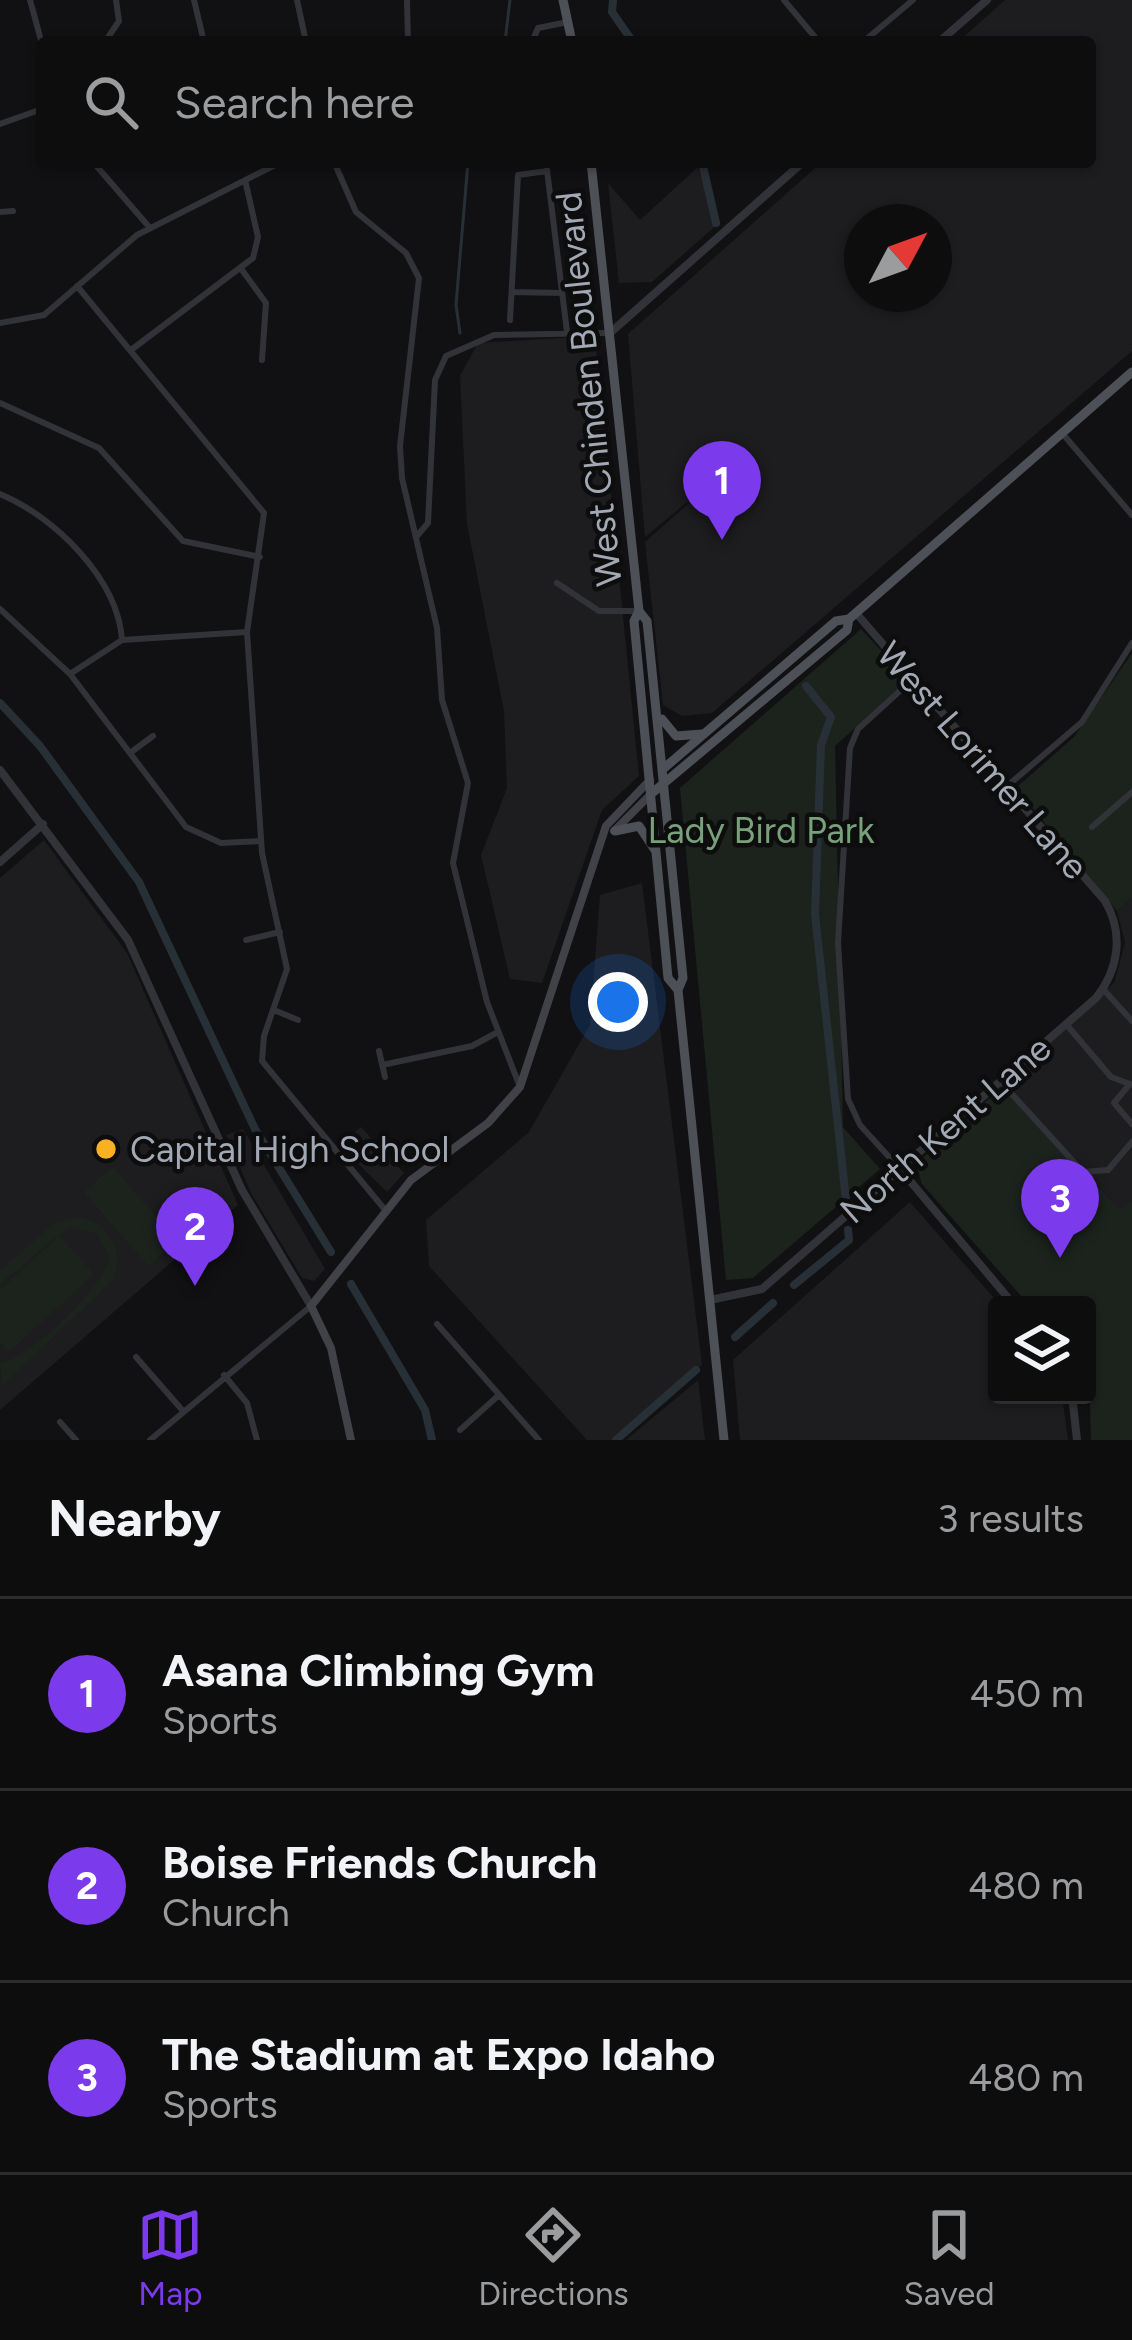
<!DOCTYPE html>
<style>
:root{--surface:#0d0d0e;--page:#1b1b1c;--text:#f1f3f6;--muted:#9a9c9e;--line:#2d2d2e;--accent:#7c3aed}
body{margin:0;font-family:Figtree,sans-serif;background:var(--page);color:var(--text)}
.controls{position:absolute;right:36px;bottom:36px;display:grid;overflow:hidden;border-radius:12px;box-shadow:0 3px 9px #0004}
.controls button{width:108px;height:108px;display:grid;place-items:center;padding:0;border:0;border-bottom:3px solid var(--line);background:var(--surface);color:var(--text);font:60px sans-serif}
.compass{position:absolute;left:844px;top:204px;width:108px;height:108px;border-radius:50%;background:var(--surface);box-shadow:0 3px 9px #0004;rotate:49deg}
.you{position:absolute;left:618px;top:1002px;width:42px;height:42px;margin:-30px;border:9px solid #fff;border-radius:50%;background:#1a73e8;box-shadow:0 0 0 18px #1a73e833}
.badge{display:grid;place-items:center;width:78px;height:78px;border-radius:50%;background:var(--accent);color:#fff;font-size:39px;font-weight:700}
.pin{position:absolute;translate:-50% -99px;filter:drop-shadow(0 3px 6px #0008)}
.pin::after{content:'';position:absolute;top:63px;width:42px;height:36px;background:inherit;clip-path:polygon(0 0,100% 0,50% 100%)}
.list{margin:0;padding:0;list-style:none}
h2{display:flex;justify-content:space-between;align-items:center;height:156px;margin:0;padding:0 48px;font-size:51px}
h2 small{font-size:39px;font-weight:400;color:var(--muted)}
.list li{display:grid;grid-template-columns:78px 1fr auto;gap:36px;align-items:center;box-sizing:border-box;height:192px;padding:0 48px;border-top:3px solid var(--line)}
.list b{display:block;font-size:45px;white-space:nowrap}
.list p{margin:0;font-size:39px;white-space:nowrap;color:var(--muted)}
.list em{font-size:39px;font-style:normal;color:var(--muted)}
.icon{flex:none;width:66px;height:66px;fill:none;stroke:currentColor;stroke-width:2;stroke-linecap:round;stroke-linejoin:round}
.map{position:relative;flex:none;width:1132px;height:1440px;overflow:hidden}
.search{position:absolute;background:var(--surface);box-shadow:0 3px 9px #0004;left:36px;right:36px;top:36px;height:132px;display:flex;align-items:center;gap:30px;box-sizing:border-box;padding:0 42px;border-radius:12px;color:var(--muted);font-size:45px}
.sheet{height:732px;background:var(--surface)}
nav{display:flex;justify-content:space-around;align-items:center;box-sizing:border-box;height:168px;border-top:3px solid var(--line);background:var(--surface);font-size:33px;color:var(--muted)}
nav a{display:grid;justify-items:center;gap:6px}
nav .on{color:var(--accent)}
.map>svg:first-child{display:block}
</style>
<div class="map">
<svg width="1132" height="1440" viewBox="0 0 1132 1440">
<rect width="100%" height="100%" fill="#111113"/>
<path fill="#1d1d20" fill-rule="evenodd" d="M 1005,0 L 1132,0 L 1132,351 L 712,713 L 682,716 L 663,705 L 645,542 L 732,465 L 645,537 L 628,334 L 822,162 L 1090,162 L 1090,42 L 958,42 ZM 862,222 L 934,222 L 934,294 L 862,294 Z
M 698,167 L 720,222 L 652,282 L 619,283 L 608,183 L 640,220 Z
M 595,336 L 639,776 L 602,810 L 542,983 L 510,979 L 481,855 L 507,788 L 504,711 L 467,524 L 460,376 L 478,343 Z
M 44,840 L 127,953 L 238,1205 L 0,1410 L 0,878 Z
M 642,883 L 702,1365 L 613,1440 L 587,1440 L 429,1266 L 426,1220 L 529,1132 L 590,1025 L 600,895 Z
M 1132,898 L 1132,1201 L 1120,1211 L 1005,1083 L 1114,983 L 1125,943 L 1117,911 Z
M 361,1127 L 404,1173 L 387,1192 L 339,1145 Z
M 243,1129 L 325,1269 L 314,1281 L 302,1278 L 251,1193 L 226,1135 Z
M 910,1202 L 1000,1305 L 997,1395 L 1062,1395 L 1068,1440 L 740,1440 L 733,1360 Z
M 698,1380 L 705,1440 L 626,1440 Z"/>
<path fill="#1c231d" d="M 861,629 L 908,680 L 835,746 L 843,1127 L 880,1169 L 753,1278 L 726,1280 L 680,788 Z
M 1132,653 L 1132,898 L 1117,911 L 1016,788 L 1074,737 Z
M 1004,1085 L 1120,1210 L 1132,1201 L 1132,1440 L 1091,1440 L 1087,1305 L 1029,1305 L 922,1184 L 916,1164 Z
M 113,1167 L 177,1241 L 148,1266 L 84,1192 Z
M 81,1217 C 111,1226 123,1249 114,1279 L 2,1386 L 0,1364 C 28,1358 108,1285 109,1256 L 97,1234 L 68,1227 L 0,1284 L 0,1271 L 53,1224 Z
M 59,1236 L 94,1274 L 9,1352 L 0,1342 L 0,1290 Z"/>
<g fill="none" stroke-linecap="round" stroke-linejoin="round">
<path stroke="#283037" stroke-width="3" d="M 505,42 L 510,0
M 460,333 L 456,305 L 468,162"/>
<path stroke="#283037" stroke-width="8" d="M 613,0 L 612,12 L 633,42
M 702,162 L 716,223
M 806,686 L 831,717 L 821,745 L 815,914 L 846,1200
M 0,703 L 40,746 L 139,882 L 255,1129 L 331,1252
M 351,1284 L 425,1410 L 432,1440
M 794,1285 L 849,1240 L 848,1230
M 735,1337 L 773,1303
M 616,1440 L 696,1370"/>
<path stroke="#323338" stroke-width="6" d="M 30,0 L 42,44
M 194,0 L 204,42
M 297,0 L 306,42
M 407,0 L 408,42
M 784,0 L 819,42
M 105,42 L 119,21 L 116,0
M 532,42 L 538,28 L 568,22
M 863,42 L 913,0
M 0,124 L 42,109
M 93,162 L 150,228
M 334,162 L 356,212 L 406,253 L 419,278 L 400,446 L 402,478 L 437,628 L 442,700 L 468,783 L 453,863 L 487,1002 L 520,1087
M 546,162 L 567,332
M 0,212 L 13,211
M 242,270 L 266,303 L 262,360
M 77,286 L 264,513 L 247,632 L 262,853 L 287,969 L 264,1036 L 262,1061 L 386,1211
M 512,292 L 562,293
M 510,320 L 518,175 L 547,171
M 0,323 L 44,315 L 137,235 L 281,162
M 131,350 L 253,258 L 258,237 L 245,180
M 0,403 L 99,448 L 183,541 L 260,557
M 1062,433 L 1132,515
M 0,494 C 55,517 118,579 122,640
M 417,536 L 428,523 L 435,380 L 446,356 L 494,335 L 609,333
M 557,583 L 599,611 L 639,611
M 0,609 L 70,674 L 186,827 L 221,843 L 261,841
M 70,674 L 122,640 L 247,632
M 130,753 L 153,736
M 1006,787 L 1082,722 L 1132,643
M 1092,827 L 1132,792
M 246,940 L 280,932
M 1103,989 L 1132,1021
M 274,1010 L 298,1020
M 1066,1024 L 1111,1077 L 1130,1084
M 379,1051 L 385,1077
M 382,1065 L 472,1046 L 498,1032
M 1000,1081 L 1083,1172 L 1108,1170 L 1132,1142
M 1129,1085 L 1114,1103 L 1132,1124
M 900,1169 L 860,1125 L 848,1099 L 838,943 L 850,748 L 858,729 L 913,679
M 437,1324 L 539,1440
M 136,1357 L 183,1411
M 224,1375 L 247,1403 L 257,1440
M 60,1422 L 76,1440
M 460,1430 L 499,1395
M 150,1440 L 311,1306"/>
<path stroke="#323338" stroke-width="8" d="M 939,42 L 987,0
M 610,333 L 803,162
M 0,770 L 128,940 L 242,1190 L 311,1306
M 0,862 L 43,824
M 900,1169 L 1014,1305
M 710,1300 L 762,1289 L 1096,998 C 1119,969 1124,933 1105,901 L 856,613
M 1072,1395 L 1077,1440"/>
<path stroke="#404248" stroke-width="8" d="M 614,831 L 650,795
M 351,1440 L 331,1348 L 311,1306 L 411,1180 L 488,1123 L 520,1087 L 606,826 L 650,780"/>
<path stroke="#4e5057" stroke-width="9" d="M 563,0 L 572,42
M 591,162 L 639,611 L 647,621 L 683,978 L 678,990 L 724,1440
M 639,611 L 634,621 L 668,978 L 678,990
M 662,719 L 676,736 L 702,734
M 663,769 L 836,621 L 849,619
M 651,794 L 847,630 L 849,619 L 1132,372
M 615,831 L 639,826 L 655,850"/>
</g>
<circle fill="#f9b024" stroke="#0d0d0e" stroke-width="4.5" cx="106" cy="1149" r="12"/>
<g text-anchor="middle" stroke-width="9" stroke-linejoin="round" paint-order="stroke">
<g font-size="36" fill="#a2a8b4" stroke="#0d0d0e">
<text transform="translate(588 389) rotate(-96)" y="13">West Chinden Boulevard</text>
<text transform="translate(983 760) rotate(49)" y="13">West Lorimer Lane</text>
<text transform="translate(945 1129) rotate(-41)" y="13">North Kent Lane</text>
</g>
<g font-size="36" fill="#78a07a" stroke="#0d0d0e">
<text x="761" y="843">Lady Bird Park</text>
</g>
<g font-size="36" fill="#a2a8b4" stroke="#0d0d0e" text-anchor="start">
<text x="130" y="1162">Capital High School</text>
</g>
</g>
</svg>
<div class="controls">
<button><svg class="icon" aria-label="layers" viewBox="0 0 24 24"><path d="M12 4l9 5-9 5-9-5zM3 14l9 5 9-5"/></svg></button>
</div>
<svg class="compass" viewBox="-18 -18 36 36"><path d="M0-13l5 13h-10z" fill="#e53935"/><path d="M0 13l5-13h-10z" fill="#9a9c9e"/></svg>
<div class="you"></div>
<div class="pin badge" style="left:722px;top:540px">1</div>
<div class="pin badge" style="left:195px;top:1286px">2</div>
<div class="pin badge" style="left:1060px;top:1258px">3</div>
<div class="search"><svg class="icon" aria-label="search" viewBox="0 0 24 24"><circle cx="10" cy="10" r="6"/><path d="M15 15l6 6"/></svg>Search here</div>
</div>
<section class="sheet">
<h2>Nearby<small>3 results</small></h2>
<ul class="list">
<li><span class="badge">1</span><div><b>Asana Climbing Gym</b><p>Sports</p></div><em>450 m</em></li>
<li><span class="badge">2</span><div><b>Boise Friends Church</b><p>Church</p></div><em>480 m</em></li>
<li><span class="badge">3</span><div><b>The Stadium at Expo Idaho</b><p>Sports</p></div><em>480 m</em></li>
</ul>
</section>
<nav>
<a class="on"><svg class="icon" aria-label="map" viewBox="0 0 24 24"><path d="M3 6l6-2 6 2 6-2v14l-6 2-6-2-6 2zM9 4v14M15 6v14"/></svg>Map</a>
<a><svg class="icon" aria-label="directions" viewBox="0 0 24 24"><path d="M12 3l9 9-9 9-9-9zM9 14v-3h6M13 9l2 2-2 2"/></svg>Directions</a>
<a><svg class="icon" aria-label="saved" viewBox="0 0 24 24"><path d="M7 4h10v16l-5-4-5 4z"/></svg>Saved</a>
</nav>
